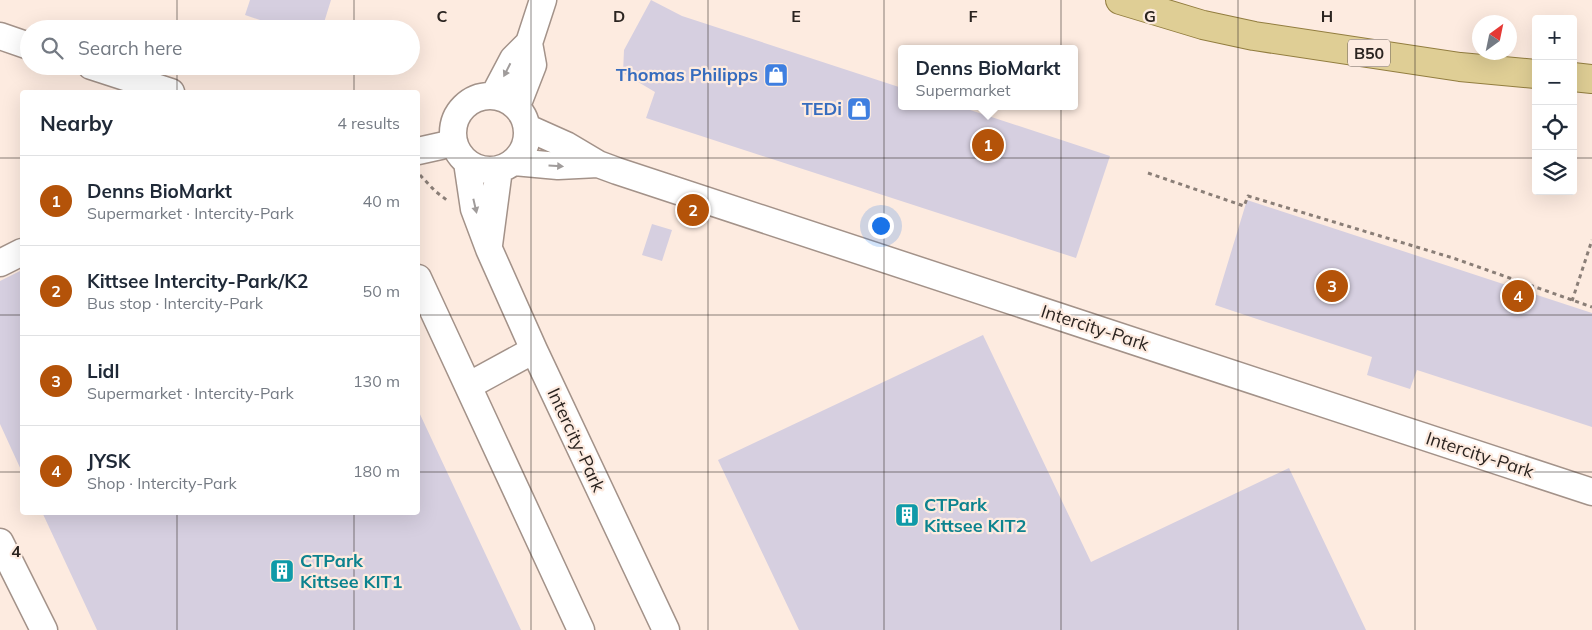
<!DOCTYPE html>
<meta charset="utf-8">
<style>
:root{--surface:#fff;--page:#f6f6f7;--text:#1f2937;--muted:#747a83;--line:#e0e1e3;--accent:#b45309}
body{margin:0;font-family:Mulish,sans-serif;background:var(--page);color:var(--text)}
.controls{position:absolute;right:15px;top:15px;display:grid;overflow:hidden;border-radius:5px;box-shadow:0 5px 20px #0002}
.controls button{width:45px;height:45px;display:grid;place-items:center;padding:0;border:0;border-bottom:1px solid var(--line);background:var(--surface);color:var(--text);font:25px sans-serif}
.compass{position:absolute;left:1472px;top:15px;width:45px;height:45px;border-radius:50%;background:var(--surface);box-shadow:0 5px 20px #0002;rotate:33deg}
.you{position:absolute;left:880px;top:225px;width:18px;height:18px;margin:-12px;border:4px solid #fff;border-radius:50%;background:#1a73e8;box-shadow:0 0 0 8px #1a73e833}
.badge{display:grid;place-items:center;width:32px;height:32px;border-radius:50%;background:var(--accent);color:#fff;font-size:16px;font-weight:700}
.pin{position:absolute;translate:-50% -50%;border:2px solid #fff;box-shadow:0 1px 5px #0006}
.popup{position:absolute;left:898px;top:45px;width:180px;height:65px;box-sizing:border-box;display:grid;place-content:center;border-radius:5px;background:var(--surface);filter:drop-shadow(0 1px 4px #0005);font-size:16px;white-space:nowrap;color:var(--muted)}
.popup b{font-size:19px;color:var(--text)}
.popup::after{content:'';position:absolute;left:50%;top:100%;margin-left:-10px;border:10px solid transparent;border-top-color:var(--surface)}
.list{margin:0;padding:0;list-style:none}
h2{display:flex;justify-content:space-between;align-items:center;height:65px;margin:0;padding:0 20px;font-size:21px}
h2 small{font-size:16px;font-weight:400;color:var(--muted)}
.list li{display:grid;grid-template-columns:32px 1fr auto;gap:15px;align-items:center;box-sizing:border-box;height:90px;padding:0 20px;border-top:1px solid var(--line)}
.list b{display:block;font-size:19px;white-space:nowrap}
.list p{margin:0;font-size:16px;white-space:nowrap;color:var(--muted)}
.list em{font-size:16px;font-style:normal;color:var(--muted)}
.icon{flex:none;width:28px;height:28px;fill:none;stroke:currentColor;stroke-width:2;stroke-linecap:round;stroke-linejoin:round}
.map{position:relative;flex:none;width:1592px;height:630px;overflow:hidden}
.search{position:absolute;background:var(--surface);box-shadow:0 5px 20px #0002;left:20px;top:20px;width:400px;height:55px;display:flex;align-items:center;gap:12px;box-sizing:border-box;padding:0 18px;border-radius:28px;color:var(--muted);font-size:19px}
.panel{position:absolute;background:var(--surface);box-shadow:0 5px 20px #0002;left:20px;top:90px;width:400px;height:425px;border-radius:5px}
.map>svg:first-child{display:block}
</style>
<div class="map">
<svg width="1592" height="630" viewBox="0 0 1592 630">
<rect width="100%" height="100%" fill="#fdebe0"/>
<path fill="#d6cfe0" d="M 250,0 L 331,0 L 322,29 L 287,29 L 245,15 Z
M 651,0 L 682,16 L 902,88 L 902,106 L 958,106 L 1110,156 L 1076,258 L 646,118 L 655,92 L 623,73 L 624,50 Z
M 1247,200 L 1592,313 L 1592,427 L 1417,370 L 1410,389 L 1367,375 L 1372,357 L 1215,305 Z
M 652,224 L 672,230 L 662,261 L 642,255 Z
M 22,270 L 22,472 L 0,424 L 0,281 Z
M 983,335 L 1091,562 L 1289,468 L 1366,630 L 799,630 L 718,460 Z
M 418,410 L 521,630 L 97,630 L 42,512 L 418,512 Z"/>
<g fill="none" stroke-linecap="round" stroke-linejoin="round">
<defs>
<path id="minor" d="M 0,36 L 29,46
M 529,43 L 543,0
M 91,66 L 171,92
M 494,95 L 513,59 L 529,43 L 533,65 L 517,106
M453 133a37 37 0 1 1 74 0a37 37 0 1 1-74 0Z
M 528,128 L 566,145 L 598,164 L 617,171 L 1592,492
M 418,151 L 454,143
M 467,162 L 474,209 L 489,249 L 534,350 L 666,630
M 514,162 L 558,166 L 598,164
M 489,245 L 499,169
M 0,263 L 22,252
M 418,278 L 581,630
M 468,386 L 534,350
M 0,542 L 44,630"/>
<path id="major" d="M 1120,0 L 1203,25 L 1254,36 L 1460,67 L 1536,74
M 1573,77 L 1592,79"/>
</defs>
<use href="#minor" stroke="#a39289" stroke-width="29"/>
<use href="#major" stroke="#927d3f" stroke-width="30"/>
<path stroke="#8a7e77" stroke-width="3" stroke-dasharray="4 4" stroke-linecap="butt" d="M 1148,173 L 1244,206 L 1248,196 L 1453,258 L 1592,307
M 420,175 L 435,191 L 448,201
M 1572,301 L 1592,240"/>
<use href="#minor" stroke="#fff" stroke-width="26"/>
<use href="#major" stroke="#dfce95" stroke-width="28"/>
</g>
<defs><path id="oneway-solid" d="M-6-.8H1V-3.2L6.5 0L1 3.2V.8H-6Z" transform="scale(1.25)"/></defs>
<g fill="#a09c9b">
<use href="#oneway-solid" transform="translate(507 70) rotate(117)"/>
<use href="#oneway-solid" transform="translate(556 166) rotate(3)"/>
<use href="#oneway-solid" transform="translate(475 206) rotate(77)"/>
</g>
<path fill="none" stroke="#2b2420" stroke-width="1" stroke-opacity="0.55" d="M 177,0 L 177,29M 354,0 L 354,29M 531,0 L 531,630M 708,0 L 708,630M 884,0 L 884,630M 1061,0 L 1061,630M 1238,0 L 1238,630M 1415,0 L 1415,630M 177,66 L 177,92M 354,66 L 354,92M 0,158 L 22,158M 418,158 L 1536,158M 1573,158 L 1592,158M 0,315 L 22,315M 418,315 L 1592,315M 0,472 L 22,472M 418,472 L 1592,472M 177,512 L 177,630M 354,512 L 354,630"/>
<defs>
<symbol id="shop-square" viewBox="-11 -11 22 22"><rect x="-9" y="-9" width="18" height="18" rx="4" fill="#3f7fe0" stroke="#fdebe0"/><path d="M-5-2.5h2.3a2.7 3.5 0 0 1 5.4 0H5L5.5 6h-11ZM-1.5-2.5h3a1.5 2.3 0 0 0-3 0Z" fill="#fff"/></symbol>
<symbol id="building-square" viewBox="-11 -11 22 22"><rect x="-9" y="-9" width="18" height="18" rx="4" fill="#0f9aa8" stroke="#fdebe0"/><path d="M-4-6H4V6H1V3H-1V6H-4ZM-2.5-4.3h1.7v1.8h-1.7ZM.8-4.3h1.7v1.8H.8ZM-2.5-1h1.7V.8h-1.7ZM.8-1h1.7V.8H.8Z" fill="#fff"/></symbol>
</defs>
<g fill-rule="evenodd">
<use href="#shop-square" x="762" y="61" width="28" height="28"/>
<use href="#shop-square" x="845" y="95" width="28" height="28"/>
<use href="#building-square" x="893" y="501" width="28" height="28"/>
<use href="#building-square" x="268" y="557" width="28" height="28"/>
</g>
<g text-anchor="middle" stroke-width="4.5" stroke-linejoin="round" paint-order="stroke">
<rect fill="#fdebe0" stroke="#6a605a" stroke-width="1" x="1348" y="39.5" width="42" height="27" rx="4"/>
<g font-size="16" font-weight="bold" fill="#2b2420">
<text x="1369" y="59">B50</text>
</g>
<g font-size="18" font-weight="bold" fill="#366cbe" stroke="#fdebe0" text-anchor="end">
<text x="758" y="81">Thomas Philipps</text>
<text x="842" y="115">TEDi</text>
</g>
<g font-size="18" fill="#2b2420" stroke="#fdebe0">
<text transform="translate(1095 328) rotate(18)" y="6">Intercity-Park</text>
<text transform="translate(576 440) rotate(65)" y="6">Intercity-Park</text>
<text transform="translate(1480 455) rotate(18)" y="6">Intercity-Park</text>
</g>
<g font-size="18" font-weight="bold" fill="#0d838f" stroke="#fdebe0" text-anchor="start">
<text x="924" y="511">CTPark<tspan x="924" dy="21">Kittsee KIT2</tspan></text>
<text x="300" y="567">CTPark<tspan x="300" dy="21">Kittsee KIT1</tspan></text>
</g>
</g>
<g font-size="16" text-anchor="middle" font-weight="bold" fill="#2b2420" stroke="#fdebe0" stroke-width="4.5" stroke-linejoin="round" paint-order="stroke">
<text x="442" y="22">C</text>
<text x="619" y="22">D</text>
<text x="796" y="22">E</text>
<text x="973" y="22">F</text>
<text x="1150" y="22">G</text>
<text x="1327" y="22">H</text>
<text x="16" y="557">4</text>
</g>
</svg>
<div class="controls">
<button>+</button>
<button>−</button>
<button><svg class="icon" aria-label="locate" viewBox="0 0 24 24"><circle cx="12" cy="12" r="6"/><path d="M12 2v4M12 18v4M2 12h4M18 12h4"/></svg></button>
<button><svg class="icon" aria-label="layers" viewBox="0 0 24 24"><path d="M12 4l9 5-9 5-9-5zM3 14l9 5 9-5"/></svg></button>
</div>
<svg class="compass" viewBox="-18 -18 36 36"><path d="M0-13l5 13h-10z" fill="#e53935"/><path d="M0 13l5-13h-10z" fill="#747a83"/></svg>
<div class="you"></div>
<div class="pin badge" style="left:988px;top:145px">1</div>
<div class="popup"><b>Denns BioMarkt</b>Supermarket</div>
<div class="pin badge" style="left:693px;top:210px">2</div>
<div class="pin badge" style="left:1332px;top:286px">3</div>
<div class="pin badge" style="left:1518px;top:296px">4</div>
<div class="search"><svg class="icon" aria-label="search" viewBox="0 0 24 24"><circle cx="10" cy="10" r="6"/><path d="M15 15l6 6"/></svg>Search here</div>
<section class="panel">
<h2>Nearby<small>4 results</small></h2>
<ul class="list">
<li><span class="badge">1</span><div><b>Denns BioMarkt</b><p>Supermarket · Intercity-Park</p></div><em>40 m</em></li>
<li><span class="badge">2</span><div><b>Kittsee Intercity-Park/K2</b><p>Bus stop · Intercity-Park</p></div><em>50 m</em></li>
<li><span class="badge">3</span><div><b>Lidl</b><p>Supermarket · Intercity-Park</p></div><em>130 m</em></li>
<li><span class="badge">4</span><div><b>JYSK</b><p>Shop · Intercity-Park</p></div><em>180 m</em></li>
</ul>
</section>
</div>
